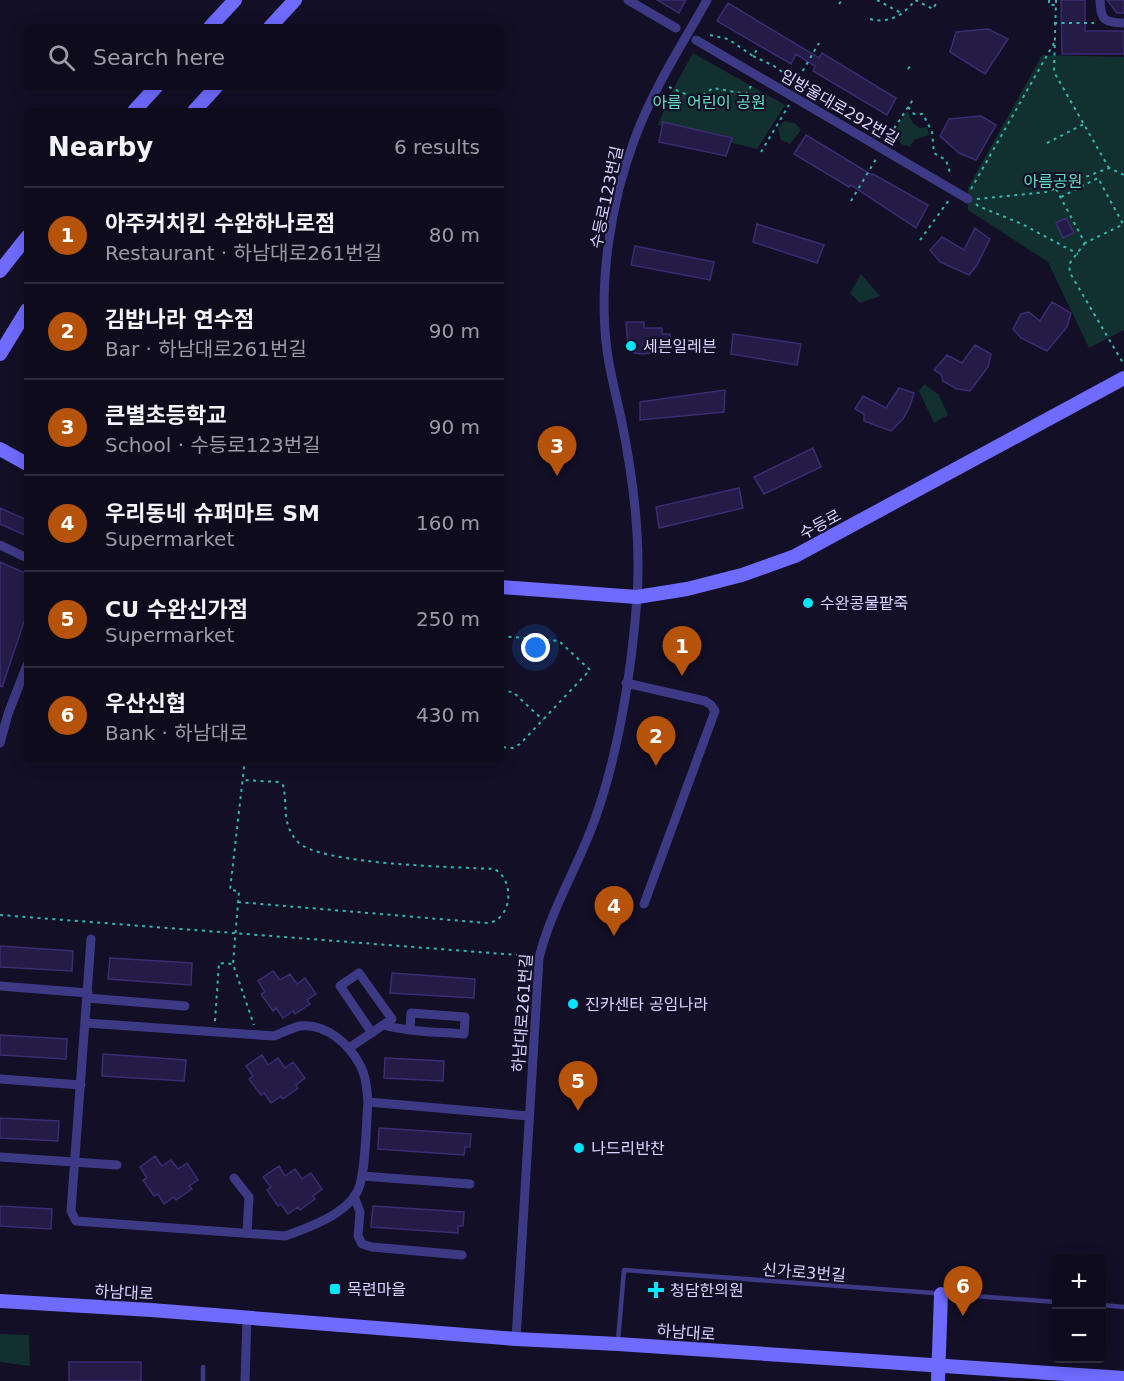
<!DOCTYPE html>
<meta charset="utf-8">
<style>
:root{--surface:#0e0b1c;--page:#171425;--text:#f1f3f6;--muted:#9b9ba3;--line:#2e2b3b;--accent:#b45309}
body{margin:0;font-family:"DejaVu Sans","Noto Sans KR",sans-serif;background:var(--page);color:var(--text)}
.controls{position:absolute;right:18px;bottom:18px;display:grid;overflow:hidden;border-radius:6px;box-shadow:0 3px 15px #0003}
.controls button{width:54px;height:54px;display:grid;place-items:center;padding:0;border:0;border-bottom:2px solid var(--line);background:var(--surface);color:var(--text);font:30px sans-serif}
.you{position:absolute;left:536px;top:648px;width:21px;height:21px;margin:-15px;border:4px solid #fff;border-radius:50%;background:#1a73e8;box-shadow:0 0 0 9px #1a73e833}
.badge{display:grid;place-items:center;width:39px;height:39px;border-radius:50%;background:var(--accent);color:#fff;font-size:20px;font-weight:700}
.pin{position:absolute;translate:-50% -50px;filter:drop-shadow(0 2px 3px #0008)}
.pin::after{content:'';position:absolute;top:32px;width:21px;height:18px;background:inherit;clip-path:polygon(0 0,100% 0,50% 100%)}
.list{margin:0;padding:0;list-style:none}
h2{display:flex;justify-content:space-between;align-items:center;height:78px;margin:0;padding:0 24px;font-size:26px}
h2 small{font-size:20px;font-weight:400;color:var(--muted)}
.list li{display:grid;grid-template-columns:39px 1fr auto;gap:18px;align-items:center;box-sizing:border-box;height:96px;padding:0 24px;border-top:2px solid var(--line)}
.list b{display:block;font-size:22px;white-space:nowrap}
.list p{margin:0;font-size:20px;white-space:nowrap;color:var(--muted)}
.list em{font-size:20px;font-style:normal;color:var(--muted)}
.icon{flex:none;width:33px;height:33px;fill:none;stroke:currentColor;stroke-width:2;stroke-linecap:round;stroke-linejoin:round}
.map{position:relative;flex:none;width:1124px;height:1381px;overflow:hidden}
.search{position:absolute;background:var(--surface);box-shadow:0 3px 15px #0003;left:24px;top:24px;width:480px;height:66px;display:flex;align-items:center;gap:15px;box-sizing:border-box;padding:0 21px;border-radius:6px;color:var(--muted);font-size:22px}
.panel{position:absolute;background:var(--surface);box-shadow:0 3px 15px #0003;left:24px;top:108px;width:480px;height:654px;border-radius:6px}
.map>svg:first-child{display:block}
</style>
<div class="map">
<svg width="1124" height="1381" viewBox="0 0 1124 1381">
<rect width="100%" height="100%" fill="#130f26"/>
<path fill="#12302f" d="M 693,53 L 785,105 L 757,149 L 658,125 L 671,93 Z
M 1042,55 L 1124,57 L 1124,330 L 1089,348 L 1048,262 L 968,210 L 968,188 Z
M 906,112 L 908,113 L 913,123 L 920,128 L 927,127 L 929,135 L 914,140 L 910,147 L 901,144 L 895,131 Z
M 784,121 L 795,123 L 801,130 L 790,144 L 781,140 L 778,128 Z
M 861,274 L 880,296 L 860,303 L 850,293 Z
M 924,384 L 939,395 L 948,415 L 934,423 L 919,391 Z
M 0,1334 L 29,1335 L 30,1366 L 0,1362 Z"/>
<path fill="#241b47" stroke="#3b2d73" stroke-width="1.5" d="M 657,0 L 686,0 L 679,13 Z
M 1061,0 L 1085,0 L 1085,31 L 1124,31 L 1124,54 L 1062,54 Z
M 1107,0 L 1124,0 L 1124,13 L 1117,13 Z
M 728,3 L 819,58 L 822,53 L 896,98 L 887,115 L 813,71 L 815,66 L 796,54 L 791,64 L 717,21 Z
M 988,29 L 1008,39 L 985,74 L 950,52 L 956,32 Z
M 981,116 L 996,125 L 976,160 L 959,153 L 940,136 L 949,119 Z
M 663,122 L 732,138 L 726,156 L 659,142 Z
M 806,135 L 872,175 L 873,174 L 928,205 L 916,228 L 851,185 L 849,187 L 794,154 Z
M 1066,218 L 1074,233 L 1063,238 L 1056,223 Z
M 757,224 L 824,245 L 817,263 L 753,242 Z
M 975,228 L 990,239 L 977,265 L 969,275 L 940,262 L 930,250 L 942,237 L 964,250 Z
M 635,246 L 714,262 L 710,280 L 631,265 Z
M 1052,302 L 1071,313 L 1067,327 L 1047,351 L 1021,338 L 1013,329 L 1021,314 L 1029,312 L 1040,321 Z
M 626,322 L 644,322 L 644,328 L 662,328 L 662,334 L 670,334 L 670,351 L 643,354 L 634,353 L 628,346 Z
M 733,334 L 801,344 L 797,365 L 731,354 Z
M 975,345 L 991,354 L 988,367 L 970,391 L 957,389 L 943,381 L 941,374 L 934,370 L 947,355 L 962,363 Z
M 899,388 L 914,393 L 910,406 L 903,419 L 891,431 L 864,421 L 864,414 L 855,409 L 863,396 L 886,408 Z
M 725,390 L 724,412 L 640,420 L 640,402 Z
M 813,448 L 821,467 L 764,494 L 754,477 Z
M 739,488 L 743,508 L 659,528 L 656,507 Z
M 0,508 L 27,520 L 27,536 L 0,524 Z
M 0,562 L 27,574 L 27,613 L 2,687 L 0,686 Z
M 0,946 L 73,951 L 72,971 L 0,967 Z
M 110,958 L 192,963 L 191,985 L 108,979 Z
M 273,971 L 280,980 L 290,974 L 297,984 L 305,978 L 316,994 L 307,1000 L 310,1004 L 295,1014 L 293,1011 L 283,1018 L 276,1008 L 273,1011 L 261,994 L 265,992 L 258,981 Z
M 392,973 L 475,979 L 474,998 L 390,993 Z
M 0,1035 L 67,1039 L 66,1059 L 0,1055 Z
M 103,1054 L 186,1060 L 184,1081 L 102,1076 Z
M 262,1055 L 268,1065 L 278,1058 L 285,1068 L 293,1062 L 305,1078 L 296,1085 L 298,1088 L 283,1099 L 281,1096 L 271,1103 L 264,1093 L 261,1095 L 249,1079 L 253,1076 L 246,1066 Z
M 385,1058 L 444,1061 L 443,1081 L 384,1078 Z
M 0,1118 L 59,1121 L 58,1141 L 0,1138 Z
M 379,1128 L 471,1134 L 470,1147 L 465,1147 L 464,1155 L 378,1149 Z
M 155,1156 L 162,1166 L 171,1160 L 178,1169 L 187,1163 L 198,1180 L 189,1186 L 192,1189 L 176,1200 L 174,1197 L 164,1204 L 158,1194 L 154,1196 L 143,1180 L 147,1178 L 140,1167 Z
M 279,1166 L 285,1176 L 295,1169 L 302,1179 L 311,1173 L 322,1189 L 313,1196 L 315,1199 L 300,1210 L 298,1207 L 288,1214 L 281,1204 L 278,1206 L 267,1190 L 271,1187 L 263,1177 Z
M 0,1206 L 52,1209 L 51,1229 L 0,1226 Z
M 373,1206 L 464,1212 L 463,1226 L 458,1226 L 458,1233 L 371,1227 Z
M 69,1362 L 141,1362 L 141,1381 L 69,1381 Z"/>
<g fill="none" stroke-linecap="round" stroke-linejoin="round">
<path stroke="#2fb8b0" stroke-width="2" stroke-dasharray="3 4.5" stroke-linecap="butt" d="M 877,0 L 901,13
M 1049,0 L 1049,5 L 1055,5
M 1056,0 L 1054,72 L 1109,168
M 839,4 L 842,0
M 870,19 C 889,24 904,15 915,0 L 933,9 L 938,0
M 1054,23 L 1094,23
M 710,35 L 728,39 L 753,56 L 758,48
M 753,56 L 774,66 L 796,82
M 908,69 L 910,66
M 795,84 L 819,43
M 669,87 L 697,99 L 713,88 L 746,94 L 751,86
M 908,107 L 914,114 L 923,114 L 932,132 L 934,153 L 946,160 L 951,176
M 886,141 L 914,98
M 1047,143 L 1084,124
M 761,152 L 789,105
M 971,189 L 1054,43
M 1056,189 L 1085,243 L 1124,224
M 1061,197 L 1098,178 L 1123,224
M 977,199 L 1046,192 L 1109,168 L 1124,175
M 851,201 L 876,159
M 976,204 L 978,206 L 1022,224 L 1078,254
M 920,240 L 949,200
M 1085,243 L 1069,264 L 1070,273 L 1123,363
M 501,636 L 559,641 L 590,670 L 520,744 L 513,748 L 501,747
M 501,691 L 513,692 L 543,720
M 245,759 L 230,890 L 239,891 L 233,964 L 254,1025
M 238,902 L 487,923 C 512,921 516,880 494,869 C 458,867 317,865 297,841 C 281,823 288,805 283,785 L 278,782 L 242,780
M 0,915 L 517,955
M 215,1021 L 219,963 L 233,964"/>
<path stroke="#3d3a85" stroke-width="4.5" d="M 1102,1305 L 1124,1307
M 618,1341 L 624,1270 L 1056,1302
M 203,1381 L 203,1367"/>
<path stroke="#3d3a85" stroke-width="9" d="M 628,0 L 676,28
M 1100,0 C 1101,21 1104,22 1124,23
M 696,40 L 968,199
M 0,545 L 27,558
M 626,683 L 705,701 L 711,705 L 715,711 L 644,904
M 0,743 L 8,714 L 27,665
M 91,939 L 71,1211 L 76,1221 L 285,1236 C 308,1228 347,1214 358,1190 C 366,1174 366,1123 368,1102
M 0,986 L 88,993
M 87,998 L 185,1006
M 86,1023 L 274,1036 C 282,1033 291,1028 300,1026 C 326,1023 349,1044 360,1065 C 366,1076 367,1090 368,1102 L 529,1116
M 383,1025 C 409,1032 437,1032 464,1034 L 465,1017 L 411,1013 L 410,1030
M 349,1048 L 392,1019 L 359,973 L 340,986 L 372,1033
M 0,1079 L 81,1085
M 0,1157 L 117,1165
M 362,1176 L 470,1184
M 234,1178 L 249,1197 L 247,1233
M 354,1196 L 360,1212 L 358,1236 L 362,1244 L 372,1247 L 462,1255
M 516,1339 L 539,958 C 551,909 578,867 595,819 C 619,752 632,668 637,598 C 641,539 633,476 621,418 C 616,395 610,373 607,350 C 598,282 611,201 635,138 C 653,89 682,45 707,0
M 245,1381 L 247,1317"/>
<path stroke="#6f6bff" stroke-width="14" d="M 210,27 L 235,0
M 270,27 L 295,0
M 134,111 L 156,87
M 194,111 L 216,87
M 0,271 L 27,237
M 0,354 L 27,310
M 0,449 L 27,464
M 501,587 L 637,597 L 687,589 L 742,575 L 795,556 L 1124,378
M 0,1301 L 151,1310 L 516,1339 L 618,1344 L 1124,1378
M 938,1381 L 941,1294"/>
</g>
<g fill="#00e5ff" stroke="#130f26" stroke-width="2">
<circle cx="631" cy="346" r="6"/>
<circle cx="808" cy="603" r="6"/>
<circle cx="573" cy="1004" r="6"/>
<circle cx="579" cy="1148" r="6"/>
<rect x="329" y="1283" width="12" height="12" rx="3"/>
<path d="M653 1281h6v6h6v6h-6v6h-6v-6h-6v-6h6z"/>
</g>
<g text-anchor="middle" stroke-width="4.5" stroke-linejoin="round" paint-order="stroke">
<g font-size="16" fill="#5fe0c0" stroke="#130f26">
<text x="709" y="108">아름 어린이 공원</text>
<text x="1053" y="187">아름공원</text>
</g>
<g font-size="16" fill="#d9d4ff" stroke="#130f26">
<text transform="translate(840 107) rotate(30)" y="6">임방울대로292번길</text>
<text transform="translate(606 197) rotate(-78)" y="6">수등로123번길</text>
<text transform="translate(820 524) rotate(-28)" y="6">수등로</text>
<text transform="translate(522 1013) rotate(-86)" y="6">하남대로261번길</text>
<text transform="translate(804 1272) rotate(4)" y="6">신가로3번길</text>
<text transform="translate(124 1292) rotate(3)" y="6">하남대로</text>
<text transform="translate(686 1332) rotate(4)" y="6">하남대로</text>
</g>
<g font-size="16" fill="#d9d4ff" stroke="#130f26" text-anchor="start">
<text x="643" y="352">세븐일레븐</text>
<text x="820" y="609">수완콩물팥죽</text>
<text x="585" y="1010">진카센타 공임나라</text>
<text x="591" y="1154">나드리반찬</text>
<text x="347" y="1295">목련마을</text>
<text x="670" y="1296">청담한의원</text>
</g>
</g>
</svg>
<div class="controls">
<button>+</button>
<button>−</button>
</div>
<div class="you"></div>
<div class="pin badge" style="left:682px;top:676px">1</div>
<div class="pin badge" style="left:656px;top:766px">2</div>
<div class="pin badge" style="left:557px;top:476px">3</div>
<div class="pin badge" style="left:614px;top:936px">4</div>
<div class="pin badge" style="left:578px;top:1111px">5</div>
<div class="pin badge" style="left:963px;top:1316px">6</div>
<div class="search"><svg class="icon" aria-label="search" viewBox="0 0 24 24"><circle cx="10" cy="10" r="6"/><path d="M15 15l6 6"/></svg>Search here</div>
<section class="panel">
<h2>Nearby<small>6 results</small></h2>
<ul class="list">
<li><span class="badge">1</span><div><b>아주커치킨 수완하나로점</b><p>Restaurant · 하남대로261번길</p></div><em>80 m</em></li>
<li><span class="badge">2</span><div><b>김밥나라 연수점</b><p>Bar · 하남대로261번길</p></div><em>90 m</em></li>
<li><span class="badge">3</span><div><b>큰별초등학교</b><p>School · 수등로123번길</p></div><em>90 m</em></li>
<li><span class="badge">4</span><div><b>우리동네 슈퍼마트 SM</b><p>Supermarket</p></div><em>160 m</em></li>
<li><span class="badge">5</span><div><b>CU 수완신가점</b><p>Supermarket</p></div><em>250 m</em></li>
<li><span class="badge">6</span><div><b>우산신협</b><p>Bank · 하남대로</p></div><em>430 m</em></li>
</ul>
</section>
</div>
